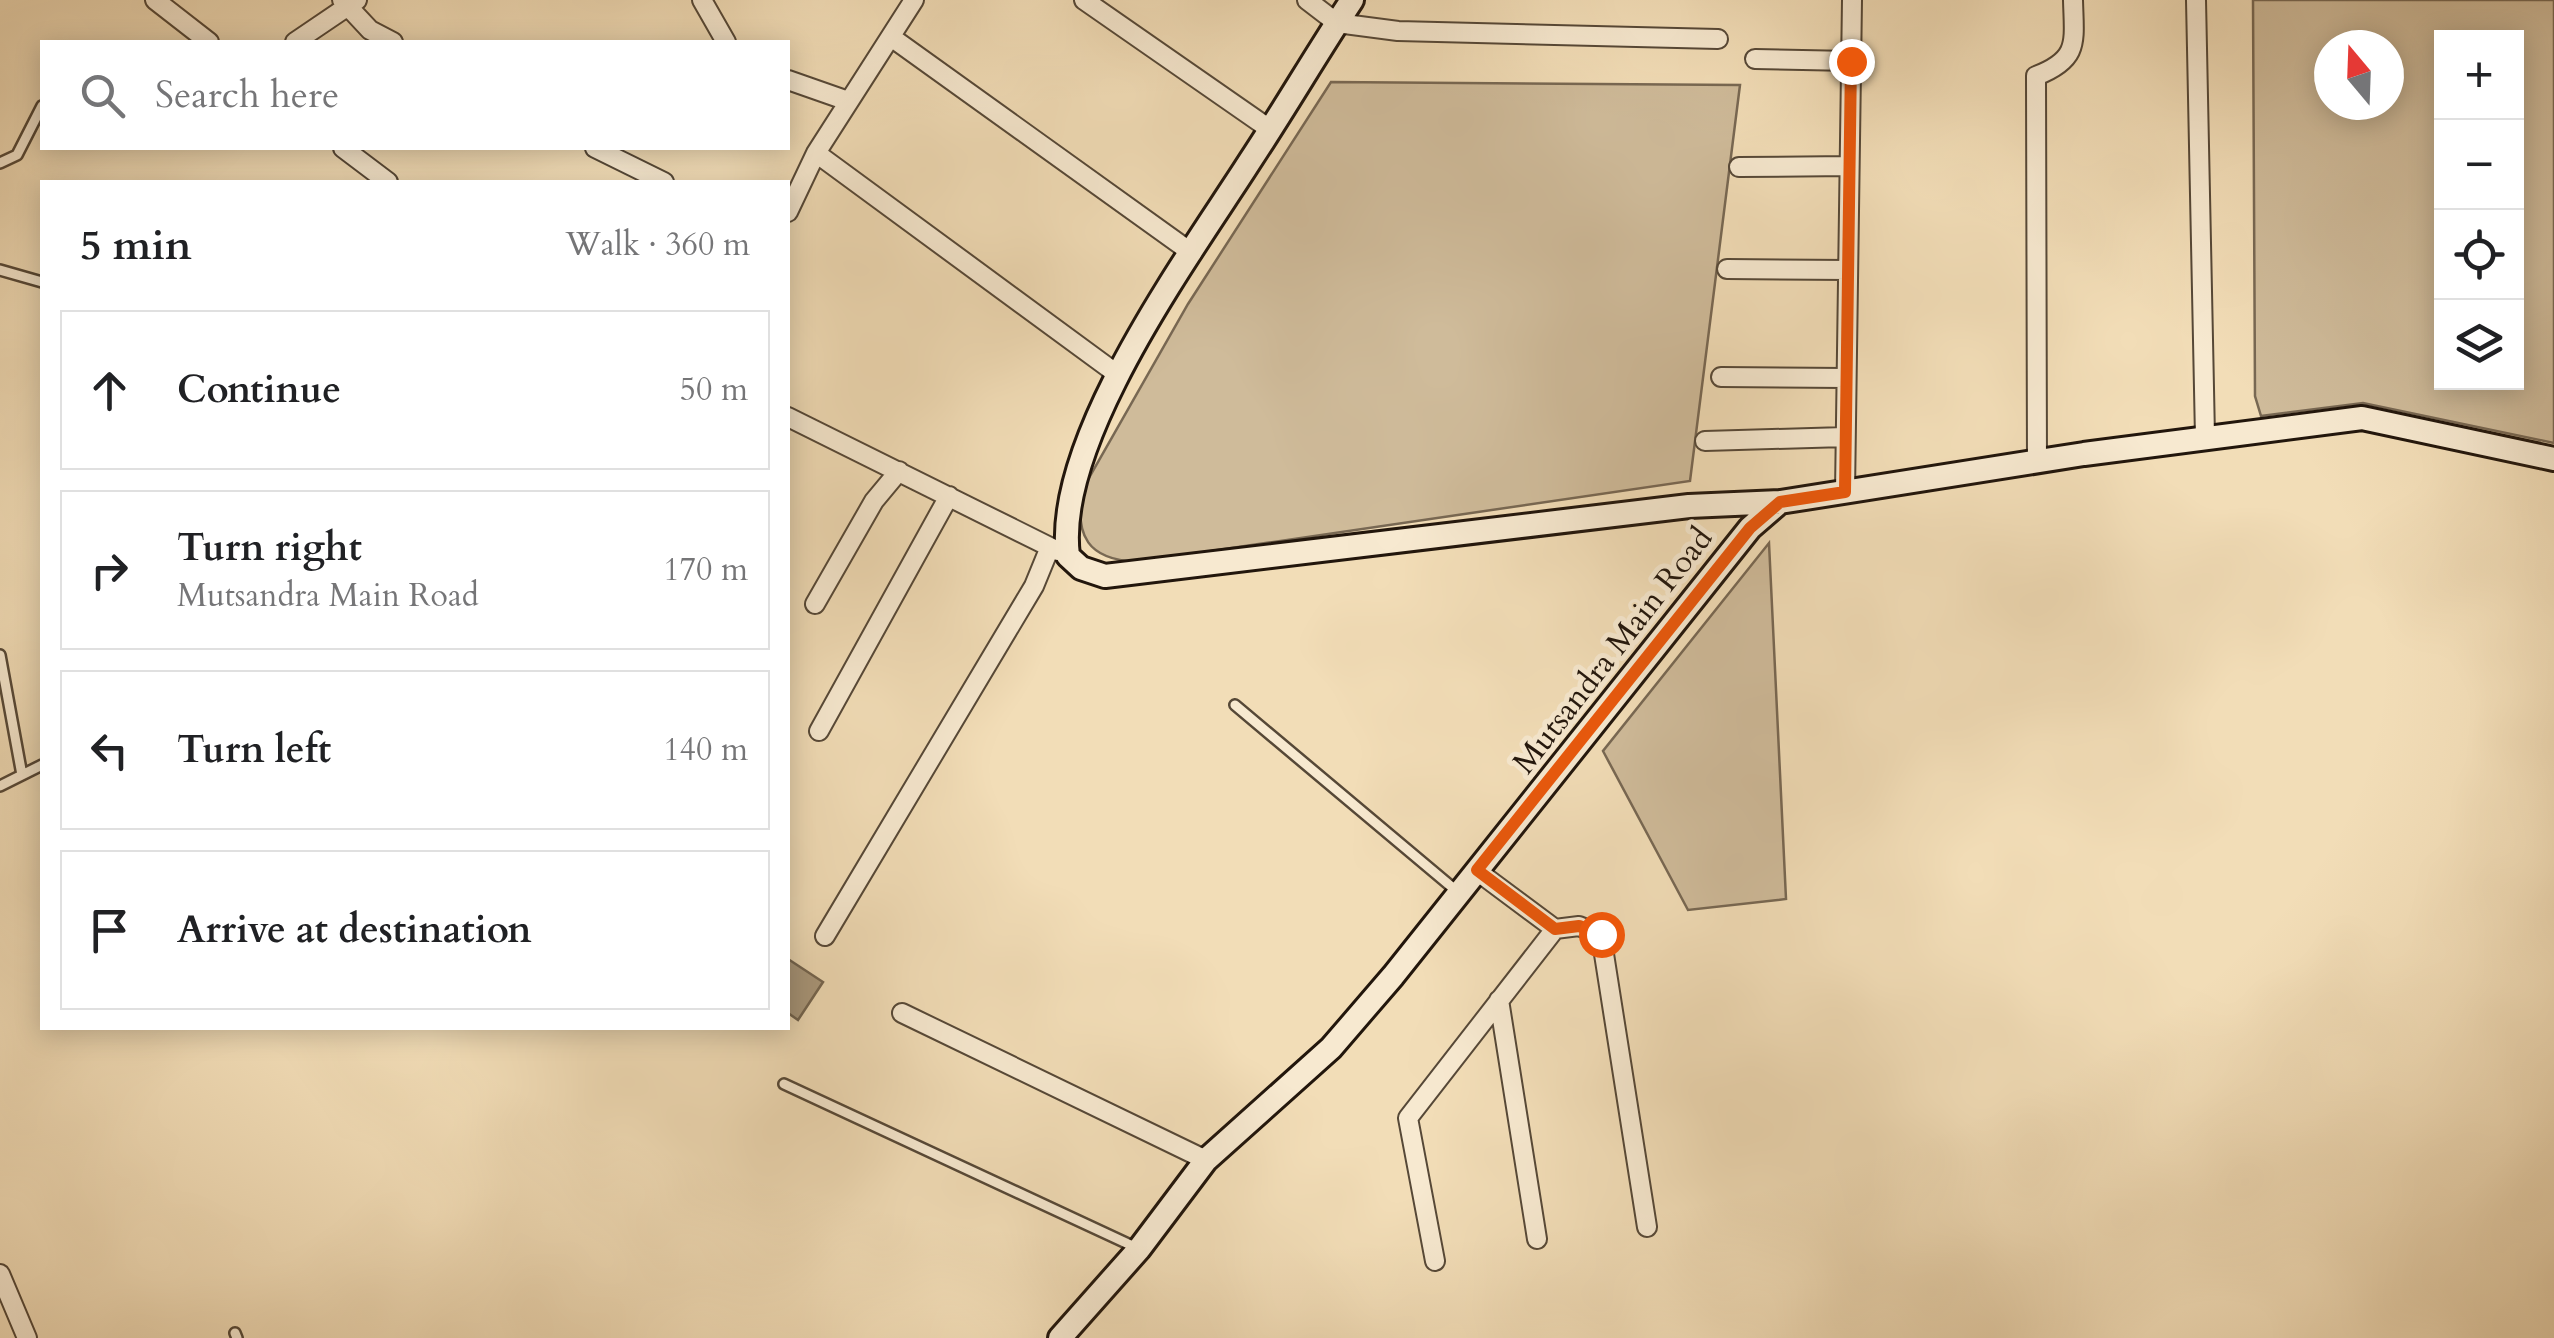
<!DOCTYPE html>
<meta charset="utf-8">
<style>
:root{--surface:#fff;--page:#f2f2f2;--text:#202124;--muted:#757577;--line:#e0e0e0}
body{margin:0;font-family:Cardo,serif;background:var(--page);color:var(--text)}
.controls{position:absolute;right:30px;top:30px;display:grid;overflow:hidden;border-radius:0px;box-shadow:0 5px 25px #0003}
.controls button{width:90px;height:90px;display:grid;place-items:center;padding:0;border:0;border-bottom:2px solid var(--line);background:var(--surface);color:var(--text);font:50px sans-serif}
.compass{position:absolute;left:2314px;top:30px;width:90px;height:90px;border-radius:50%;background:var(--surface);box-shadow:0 5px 25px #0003;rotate:341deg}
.stop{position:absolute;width:30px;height:30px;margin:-22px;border:8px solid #ea580c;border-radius:50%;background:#fff}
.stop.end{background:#ea580c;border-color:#fff;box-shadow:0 2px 10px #0008}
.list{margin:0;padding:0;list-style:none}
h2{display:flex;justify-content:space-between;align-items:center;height:130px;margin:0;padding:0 40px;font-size:42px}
h2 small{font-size:32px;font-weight:400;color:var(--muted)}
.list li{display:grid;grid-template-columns:65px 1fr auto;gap:30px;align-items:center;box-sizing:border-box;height:160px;margin:0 20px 20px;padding:0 20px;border:2px solid var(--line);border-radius:0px}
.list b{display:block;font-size:38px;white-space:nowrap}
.list p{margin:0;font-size:32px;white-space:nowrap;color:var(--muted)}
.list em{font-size:32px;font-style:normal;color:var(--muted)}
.icon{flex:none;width:55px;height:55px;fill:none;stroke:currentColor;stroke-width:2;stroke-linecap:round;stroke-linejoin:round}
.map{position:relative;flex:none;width:2554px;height:1338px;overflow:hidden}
.search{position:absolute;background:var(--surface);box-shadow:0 5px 25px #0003;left:40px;top:40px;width:750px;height:110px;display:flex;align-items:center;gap:25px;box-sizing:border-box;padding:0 35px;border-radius:0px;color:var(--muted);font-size:38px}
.panel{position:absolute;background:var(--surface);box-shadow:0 5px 25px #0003;left:40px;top:180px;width:750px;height:850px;border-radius:0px}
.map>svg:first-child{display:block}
</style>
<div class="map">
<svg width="2554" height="1338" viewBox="0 0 2554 1338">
<rect width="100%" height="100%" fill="#f2ddb7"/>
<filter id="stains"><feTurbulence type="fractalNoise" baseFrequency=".002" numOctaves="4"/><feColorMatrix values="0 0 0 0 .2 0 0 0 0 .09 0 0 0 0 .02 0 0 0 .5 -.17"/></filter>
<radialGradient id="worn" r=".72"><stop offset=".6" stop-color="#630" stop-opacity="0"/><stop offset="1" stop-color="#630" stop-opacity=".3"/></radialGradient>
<path fill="#cfbb9a" stroke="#786853" stroke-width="2.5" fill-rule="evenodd" d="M 2253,0 L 2554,0 L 2554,443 L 2363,403 L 2261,416 L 2255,396 ZM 2442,38 L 2516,38 L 2516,382 L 2442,382 ZM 2329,45 L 2389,45 L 2389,105 L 2329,105 Z
M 1331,82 L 1740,85 L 1690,481 L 1136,562 C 1087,559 1076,536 1081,492 L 1188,304 Z
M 1769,543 L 1786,899 L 1688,910 L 1603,751 Z"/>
<path fill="#ab997d" stroke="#746550" stroke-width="2.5" d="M 788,959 L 823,982 L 798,1020 L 788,1013 Z"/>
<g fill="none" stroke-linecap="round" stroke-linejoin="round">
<defs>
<path id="lane" d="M 0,163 L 17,155 L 42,106
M 0,270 L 42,282
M 0,655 L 22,775
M 1235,705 L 1459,893
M 0,786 L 42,765
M 784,1084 L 1137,1248
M 235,1333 L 237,1338"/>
<path id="street" d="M 155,0 L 209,42
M 342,0 L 370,30 L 393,42
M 702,0 L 726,42
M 1084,0 L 1271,130
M 1307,0 L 1337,23 L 1398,31 L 1718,39
M 2196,0 L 2205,437
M 891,37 L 1192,253
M 295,42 L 357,0
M 1755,59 L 1851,61
M 788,80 L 848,101
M 343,148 L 388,182
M 595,148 L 664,182
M 816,153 L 1117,374
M 1739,167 L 1849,166
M 788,212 L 816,153 L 914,0
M 1727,269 L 1848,270
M 1721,377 L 1846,378
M 788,417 L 1058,551
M 1705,441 L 1845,437
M 2037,463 L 2036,76 C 2080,59 2074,42 2073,0
M 1845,492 L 1852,0
M 815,604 L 874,501 L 899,471
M 819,731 L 949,496
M 1477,871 L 1555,929 L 1579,926 L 1601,935 L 1647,1227
M 825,936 L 1034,586 L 1050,547
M 1499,1000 L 1537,1239
M 902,1013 L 1206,1160
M 1435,1261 L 1408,1118 L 1555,929
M 0,1274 L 27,1338"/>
<path id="secondary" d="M 1352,0 C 1317,53 1285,108 1250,161 C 1188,258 1053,441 1068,556 L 1081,568 L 1105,576 L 1689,506 L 1780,502
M 1060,1338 L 1139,1249 L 1206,1160 L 1331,1048 L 1393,976 L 1750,528 L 1780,502 L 2084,454 L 2362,418 L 2554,459"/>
</defs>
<use href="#lane" stroke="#564837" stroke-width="14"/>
<use href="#street" stroke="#564837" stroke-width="22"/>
<use href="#secondary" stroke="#22160c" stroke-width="28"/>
<use href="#lane" stroke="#f7e9d0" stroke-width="9"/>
<use href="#street" stroke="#f7e9d0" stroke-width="18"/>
<use href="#secondary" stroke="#f7e9d0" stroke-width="22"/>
</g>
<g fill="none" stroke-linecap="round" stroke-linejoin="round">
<path stroke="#ea580c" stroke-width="12" d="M 1601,934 L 1579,926 L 1555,929 L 1477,870 L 1750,528 L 1780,502 L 1845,492 L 1851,61"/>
</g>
<g text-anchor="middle" stroke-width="10" stroke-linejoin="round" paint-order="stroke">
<g font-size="32" fill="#22160c" stroke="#f7e9d0">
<text transform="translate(1612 650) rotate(-52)" y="11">Mutsandra Main Road</text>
</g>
</g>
<rect width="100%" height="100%" filter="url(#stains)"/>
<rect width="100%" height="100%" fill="url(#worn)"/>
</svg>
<div class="controls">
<button>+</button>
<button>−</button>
<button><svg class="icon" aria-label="locate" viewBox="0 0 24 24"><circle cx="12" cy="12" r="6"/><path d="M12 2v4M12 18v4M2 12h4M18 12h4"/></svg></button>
<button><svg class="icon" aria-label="layers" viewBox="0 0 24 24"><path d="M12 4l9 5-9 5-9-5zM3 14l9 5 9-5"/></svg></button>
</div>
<svg class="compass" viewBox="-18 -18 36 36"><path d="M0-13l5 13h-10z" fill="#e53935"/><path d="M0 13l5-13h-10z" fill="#757577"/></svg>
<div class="stop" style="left:1601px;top:934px"></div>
<div class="stop end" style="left:1851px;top:61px"></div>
<div class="search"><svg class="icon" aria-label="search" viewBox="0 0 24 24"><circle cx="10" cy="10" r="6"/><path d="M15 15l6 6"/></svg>Search here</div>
<section class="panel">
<h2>5 min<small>Walk · 360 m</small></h2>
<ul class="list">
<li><svg class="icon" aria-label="ahead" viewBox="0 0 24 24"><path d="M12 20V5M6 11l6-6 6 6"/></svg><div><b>Continue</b></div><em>50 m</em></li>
<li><svg class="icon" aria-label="right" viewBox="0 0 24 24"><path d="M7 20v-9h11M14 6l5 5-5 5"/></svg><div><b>Turn right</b><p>Mutsandra Main Road</p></div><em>170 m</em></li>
<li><svg class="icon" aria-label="left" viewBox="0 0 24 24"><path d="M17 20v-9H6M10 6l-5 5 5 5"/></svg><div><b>Turn left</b></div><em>140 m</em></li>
<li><svg class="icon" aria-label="arrive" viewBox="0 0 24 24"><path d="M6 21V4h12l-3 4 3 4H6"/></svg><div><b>Arrive at destination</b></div></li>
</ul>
</section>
</div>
